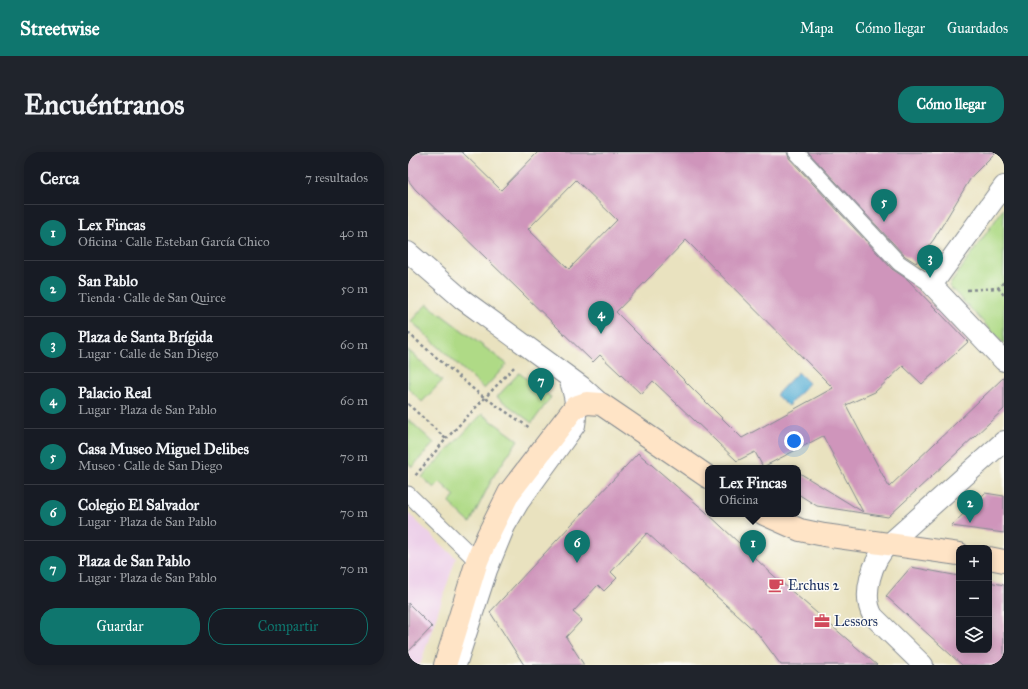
<!DOCTYPE html>
<html lang="es">
<meta charset="utf-8">
<style>
:root{--surface:#171b24;--page:#20242c;--text:#f1f3f6;--muted:#9ea1a6;--line:#363941;--accent:#0f766e}
body{margin:0;font-family:"IM FELL Great Primer",serif;background:var(--page);color:var(--text)}
.controls{position:absolute;right:12px;bottom:12px;display:grid;overflow:hidden;border-radius:8px;box-shadow:0 2px 10px #0003}
.controls button{width:36px;height:36px;display:grid;place-items:center;padding:0;border:0;border-bottom:1px solid var(--line);background:var(--surface);color:var(--text);font:20px sans-serif}
.you{position:absolute;left:386px;top:289px;width:14px;height:14px;margin:-10px;border:3px solid #fff;border-radius:50%;background:#1a73e8;box-shadow:0 0 0 6px #1a73e833}
.badge{display:grid;place-items:center;width:26px;height:26px;border-radius:50%;background:var(--accent);color:#fff;font-size:13px;font-weight:700}
.pin{position:absolute;translate:-50% -33px;filter:drop-shadow(0 1px 2px #0008)}
.pin::after{content:'';position:absolute;top:21px;width:14px;height:12px;background:inherit;clip-path:polygon(0 0,100% 0,50% 100%)}
.popup{position:absolute;left:297px;top:313px;width:96px;height:52px;box-sizing:border-box;display:grid;place-content:center;border-radius:8px;background:var(--surface);filter:drop-shadow(0 1px 3px #0005);font-size:13px;white-space:nowrap;color:var(--muted)}
.popup b{font-size:15px;color:var(--text)}
.popup::after{content:'';position:absolute;left:50%;top:100%;margin-left:-8px;border:8px solid transparent;border-top-color:var(--surface)}
.list{margin:0;padding:0;list-style:none}
h2{display:flex;justify-content:space-between;align-items:center;height:52px;margin:0;padding:0 16px;font-size:17px}
h2 small{font-size:13px;font-weight:400;color:var(--muted)}
.list li{display:grid;grid-template-columns:26px 1fr auto;gap:12px;align-items:center;box-sizing:border-box;height:56px;padding:0 16px;border-top:1px solid var(--line)}
.list b{display:block;font-size:15px;white-space:nowrap}
.list p{margin:0;font-size:13px;white-space:nowrap;color:var(--muted)}
.list em{font-size:13px;font-style:normal;color:var(--muted)}
.actions{display:flex;gap:8px;padding:12px 16px}
.actions a{flex:1;padding:9px 0;border:1px solid var(--accent);border-radius:16px;text-align:center;font-size:14px;color:var(--accent)}
.actions .main{background:var(--accent);color:#fff}
.icon{flex:none;width:22px;height:22px;fill:none;stroke:currentColor;stroke-width:2;stroke-linecap:round;stroke-linejoin:round}
.map{position:relative;flex:none;width:596px;height:513px;overflow:hidden;border-radius:16px}
header{display:flex;align-items:center;gap:24px;box-sizing:border-box;height:56px;padding:0 20px;background:var(--accent);color:#fff}
header strong{font-size:19px}
nav{display:flex;gap:22px;margin-inline-start:auto;font-size:14px}
.intro{display:flex;align-items:center;justify-content:space-between;box-sizing:border-box;height:96px;padding:0 24px}
h1{margin:0;font-size:28px}
.button{padding:10px 18px;border-radius:16px;background:var(--accent);color:#fff;font-size:14px;font-weight:700}
main{display:flex;gap:24px;padding:0 24px}
aside{flex:1;background:var(--surface);border-radius:16px;box-shadow:0 2px 10px #0003}
.map>svg:first-child{display:block}
</style>
<header>
<strong>Streetwise</strong>
<nav><a>Mapa</a><a>Cómo llegar</a><a>Guardados</a></nav>
</header>
<div class="intro"><h1>Encuéntranos</h1><a class="button">Cómo llegar</a></div>
<main>
<aside>
<h2>Cerca<small>7 resultados</small></h2>
<ul class="list">
<li><span class="badge">1</span><div><b>Lex Fincas</b><p>Oficina · Calle Esteban García Chico</p></div><em>40 m</em></li>
<li><span class="badge">2</span><div><b>San Pablo</b><p>Tienda · Calle de San Quirce</p></div><em>50 m</em></li>
<li><span class="badge">3</span><div><b>Plaza de Santa Brígida</b><p>Lugar · Calle de San Diego</p></div><em>60 m</em></li>
<li><span class="badge">4</span><div><b>Palacio Real</b><p>Lugar · Plaza de San Pablo</p></div><em>60 m</em></li>
<li><span class="badge">5</span><div><b>Casa Museo Miguel Delibes</b><p>Museo · Calle de San Diego</p></div><em>70 m</em></li>
<li><span class="badge">6</span><div><b>Colegio El Salvador</b><p>Lugar · Plaza de San Pablo</p></div><em>70 m</em></li>
<li><span class="badge">7</span><div><b>Plaza de San Pablo</b><p>Lugar · Plaza de San Pablo</p></div><em>70 m</em></li>
</ul>
<div class="actions"><a class="main">Guardar</a><a>Compartir</a></div>
</aside>
<div class="map">
<svg width="596" height="513" viewBox="0 0 596 513">
<rect width="100%" height="100%" fill="#fdfcf7"/>
<filter id="ink" filterUnits="userSpaceOnUse"><feTurbulence type="fractalNoise" baseFrequency=".025" numOctaves="2"/><feDisplacementMap in="SourceGraphic" scale="8" xChannelSelector="R" yChannelSelector="G"/><feConvolveMatrix kernelMatrix="1 2 1 2 8 2 1 2 1" color-interpolation-filters="sRGB"/></filter>
<filter id="wash" filterUnits="userSpaceOnUse"><feTurbulence type="fractalNoise" baseFrequency=".012" numOctaves="4" result="noise"/><feDisplacementMap in="SourceGraphic" scale="16" xChannelSelector="R" yChannelSelector="G"/><feGaussianBlur stdDeviation="0.9" result="paint"/><feColorMatrix in="noise" values="0 0 0 0 0 0 0 0 0 0 0 0 0 0 0 0 0 1.4 0 .05"/><feComposite in="paint" operator="in"/></filter>
<g filter="url(#wash)">
<rect width="100%" height="100%" fill="#e9e2bf"/>
<path fill="#edd0e9" d="M 0,361 L 48,406 L 12,513 L 0,513 Z"/>
<path fill="#afda86" stroke="#658472" d="M 596,56 L 596,192 L 541,134 Z
M 19,152 L 99,212 L 76,237 L 3,169 Z
M 0,198 L 34,229 L 14,250 L 0,236 Z
M 111,221 L 143,245 L 124,271 L 89,245 Z
M 74,262 L 110,288 L 85,325 L 62,371 L 41,351 L 47,344 L 32,330 L 26,336 L 14,325 Z
M 0,267 L 26,291 L 4,315 L 0,311 Z"/>
<path fill="#57aed4" stroke="#396e99" d="M 390,220 L 401,231 L 380,254 L 368,243 Z"/>
<g id="blocks">
<path fill="#cf95bb" fill-rule="evenodd" d="M 10,0 L 54,0 L 93,38 L 130,0 L 379,0 L 381,6 L 484,117 L 499,127 L 560,190 L 514,232 L 495,214 L 467,240 L 438,253 L 481,335 L 596,225 L 596,257 L 480,365 L 409,354 L 390,342 L 390,320 L 455,360 L 415,284 L 355,315 L 347,300 L 329,309 L 245,229 L 233,242 L 192,203 L 185,210 L 7,37 L 0,28 L 0,7 ZM 168,28 L 209,68 L 161,117 L 120,77 ZM 278,88 L 425,236 L 334,286 L 208,160 Z
M 400,0 L 588,0 L 564,24 L 526,87 L 508,111 L 497,104 Z
M 230,301 L 297,359 L 365,423 L 469,513 L 373,513 L 350,482 L 239,381 L 203,420 L 209,426 L 196,439 L 190,433 L 165,460 L 174,468 L 158,485 L 176,513 L 116,513 L 82,460 Z
M 577,341 L 596,344 L 596,381 L 543,374 Z
M 503,415 L 551,424 L 551,498 L 581,498 L 581,430 L 596,433 L 596,513 L 554,513 L 478,444 Z
M 0,451 L 24,475 L 0,500 Z"/>
</g>
</g>
<g filter="url(#ink)">
<use href="#blocks" fill-opacity="0" stroke="#82888e" stroke-width="1"/>
<g fill="none" stroke-linecap="round" stroke-linejoin="round">
<defs>
<path id="pedestrian" d="M 388,0 L 491,111 L 524,133
M 0,342 L 69,409"/>
<path id="minor" d="M 596,34 L 524,133 L 596,209
M 0,100 L 54,147 L 173,234 L 193,252
M 48,513 L 79,418 L 97,374 L 111,350 L 167,273 C 170,258 166,241 161,226
M 515,513 L 465,464 C 453,443 464,408 481,392 L 596,289"/>
<path id="secondary" d="M 356,362 L 392,378 L 416,383 L 551,402
M 581,406 L 596,409
M 37,513 L 69,409 L 80,383 L 101,341 L 167,255 L 179,251 L 193,252 L 300,325"/>
</defs>
<use href="#pedestrian" stroke="#82888e" stroke-width="17"/>
<use href="#minor" stroke="#82888e" stroke-width="22"/>
<use href="#secondary" stroke="#82888e" stroke-width="24"/>
<path stroke="#82888e" stroke-width="2.5" stroke-dasharray="3 3" stroke-linecap="butt" d="M 590,136 L 596,143
M 559,138 L 590,136 L 596,130
M 0,181 L 70,241 L 122,276
M 0,252 L 38,287 L 7,324
M 38,287 L 108,213"/>
<use href="#pedestrian" stroke="#fff" stroke-width="15"/>
<use href="#minor" stroke="#fff" stroke-width="20"/>
<use href="#secondary" stroke="#ffe4c6" stroke-width="22"/>
</g>
</g>
<defs>
<symbol id="cafe-bare" viewBox="-9 -9 18 18"><path d="M-5.5-4.5H6V0H3Q3 3.5 0 3.5H-2.5Q-5.5 3.5-5.5 0ZM3-3.2v2h1.7v-2ZM-6 4.5H4V6H-6Z" fill="#d1495b" stroke="#fdfcf7" stroke-width="2.5" paint-order="stroke"/></symbol>
<symbol id="office-bare" viewBox="-9 -9 18 18"><path d="M-6-3h4V-5.5h4V-3h4V5H-6ZM-1-4.5V-3h2v-1.5ZM-6 0V1H6V0Z" fill="#d1495b" stroke="#fdfcf7" stroke-width="2.5" paint-order="stroke"/></symbol>
</defs>
<g fill-rule="evenodd">
<use href="#cafe-bare" x="357" y="422" width="22" height="22"/>
<use href="#office-bare" x="403" y="458" width="22" height="22"/>
</g>
<g text-anchor="middle" stroke-width="3" stroke-linejoin="round" paint-order="stroke">
<g font-size="14" fill="#1b2f5e" stroke="#fdfcf7" text-anchor="start">
<text x="380" y="438">Erchus 2</text>
<text x="426" y="474">Lessors</text>
</g>
</g>
</svg>
<div class="controls">
<button>+</button>
<button>−</button>
<button><svg class="icon" aria-label="layers" viewBox="0 0 24 24"><path d="M12 4l9 5-9 5-9-5zM3 14l9 5 9-5"/></svg></button>
</div>
<div class="you"></div>
<div class="pin badge" style="left:345px;top:411px">1</div>
<div class="popup"><b>Lex Fincas</b>Oficina</div>
<div class="pin badge" style="left:562px;top:371px">2</div>
<div class="pin badge" style="left:522px;top:126px">3</div>
<div class="pin badge" style="left:193px;top:182px">4</div>
<div class="pin badge" style="left:476px;top:70px">5</div>
<div class="pin badge" style="left:169px;top:411px">6</div>
<div class="pin badge" style="left:133px;top:249px">7</div>
</div>
</main>
